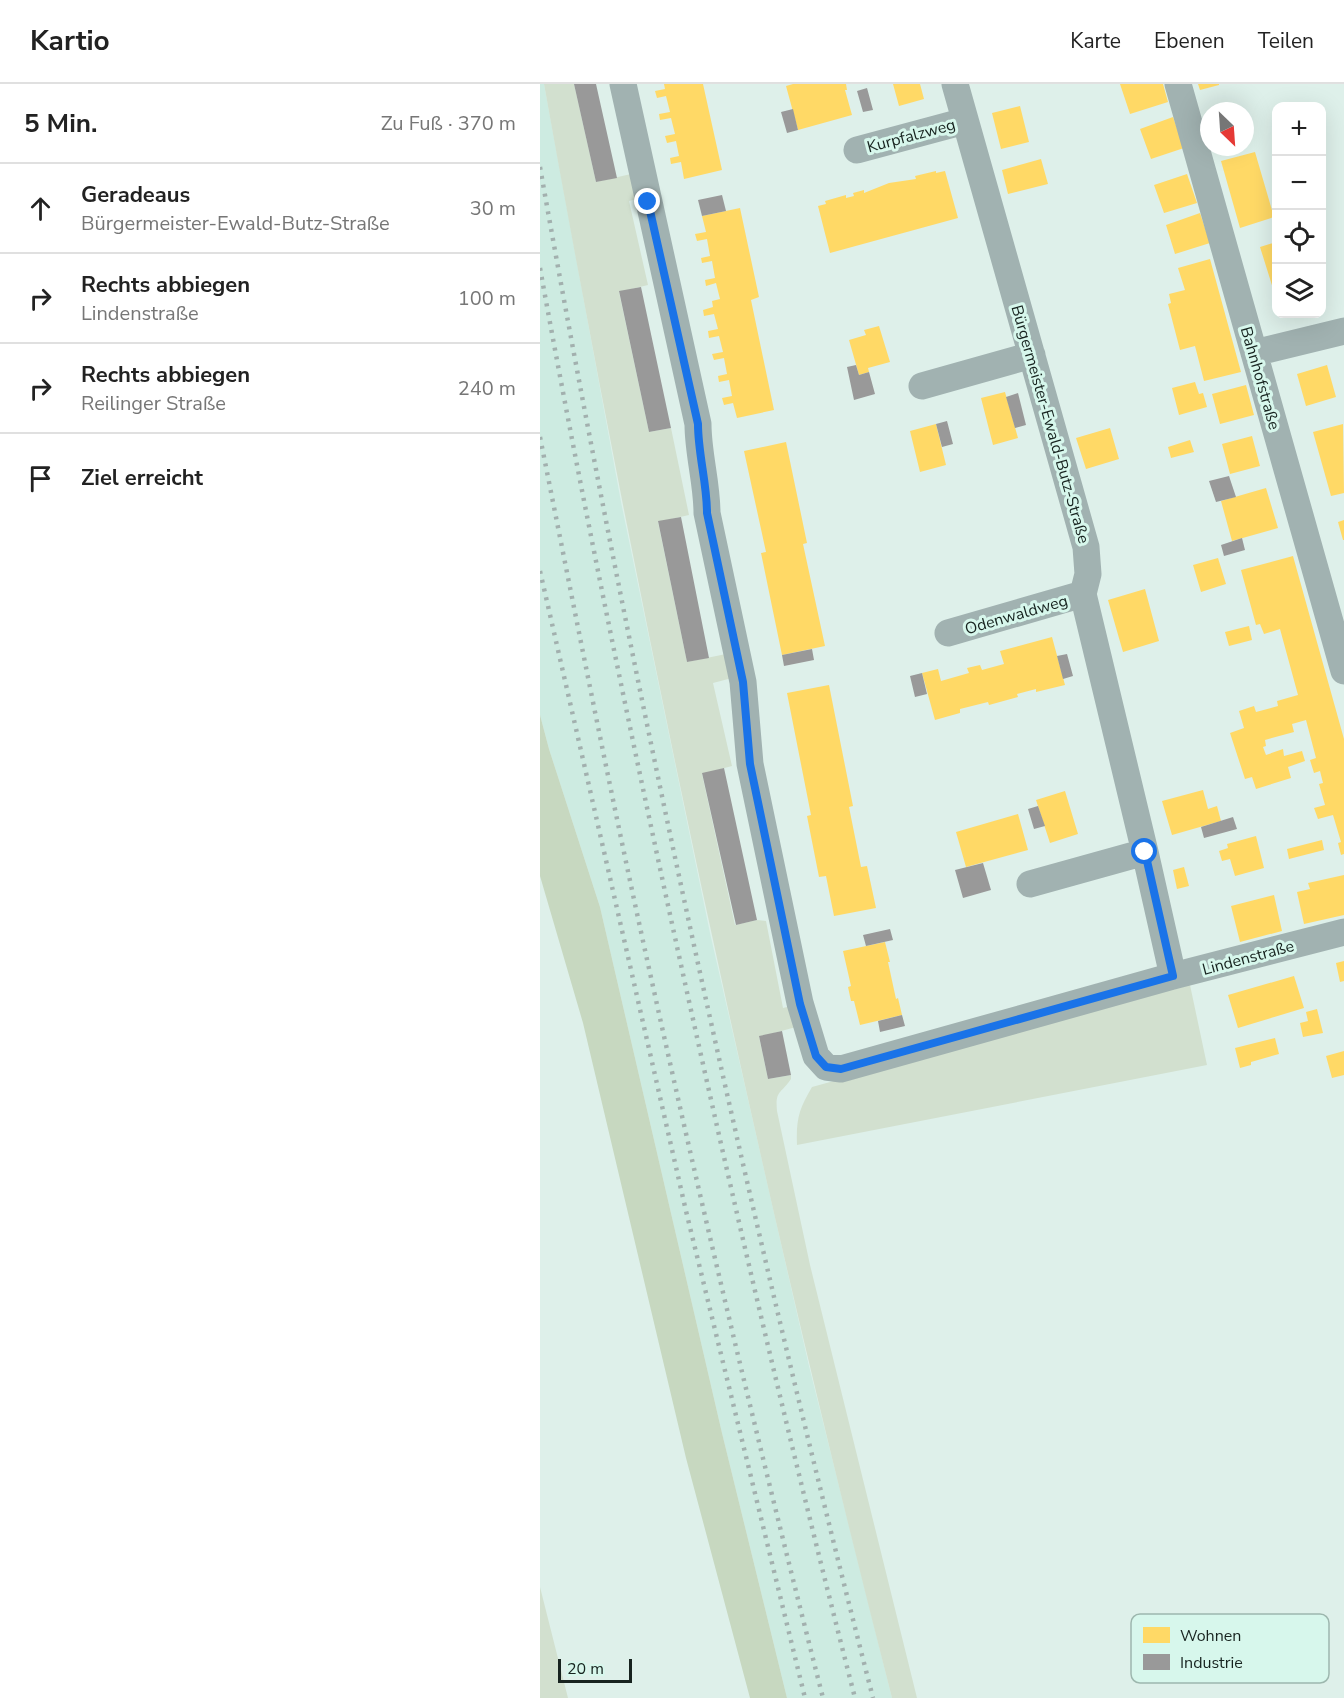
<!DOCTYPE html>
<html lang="de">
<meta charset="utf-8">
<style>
:root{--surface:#fff;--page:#f2f2f2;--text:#222;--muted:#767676;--line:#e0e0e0}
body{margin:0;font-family:"Nunito Sans",sans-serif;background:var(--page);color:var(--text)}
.controls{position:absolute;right:18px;top:18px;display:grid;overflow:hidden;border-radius:12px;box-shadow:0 6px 24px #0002}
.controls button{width:54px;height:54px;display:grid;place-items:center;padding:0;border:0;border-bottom:2px solid var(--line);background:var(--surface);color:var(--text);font:30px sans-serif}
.compass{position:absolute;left:660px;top:18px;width:54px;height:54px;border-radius:50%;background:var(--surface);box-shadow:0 6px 24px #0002;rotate:155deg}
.scale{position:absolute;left:18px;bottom:15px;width:74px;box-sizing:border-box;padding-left:6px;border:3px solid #17231f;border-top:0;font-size:16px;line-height:21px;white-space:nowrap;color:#17231f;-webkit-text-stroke:4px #d7f7ec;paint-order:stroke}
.stop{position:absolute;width:18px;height:18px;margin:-14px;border:4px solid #1a73e8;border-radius:50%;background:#fff}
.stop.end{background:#1a73e8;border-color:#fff;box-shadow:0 2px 6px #0008}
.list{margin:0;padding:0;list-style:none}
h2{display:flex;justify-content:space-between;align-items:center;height:78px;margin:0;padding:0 24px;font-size:26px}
h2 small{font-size:20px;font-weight:400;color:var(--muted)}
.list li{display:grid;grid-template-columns:39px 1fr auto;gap:18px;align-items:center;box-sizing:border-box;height:90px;padding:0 24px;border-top:2px solid var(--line)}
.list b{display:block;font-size:22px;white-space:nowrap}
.list p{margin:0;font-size:20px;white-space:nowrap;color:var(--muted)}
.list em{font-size:20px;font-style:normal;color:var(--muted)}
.icon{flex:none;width:33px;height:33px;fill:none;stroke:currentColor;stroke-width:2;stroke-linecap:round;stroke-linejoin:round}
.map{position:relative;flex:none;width:804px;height:1614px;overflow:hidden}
header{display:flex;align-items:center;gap:36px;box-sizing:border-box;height:84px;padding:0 30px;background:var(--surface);border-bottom:2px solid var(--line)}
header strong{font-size:28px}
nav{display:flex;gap:33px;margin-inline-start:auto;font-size:21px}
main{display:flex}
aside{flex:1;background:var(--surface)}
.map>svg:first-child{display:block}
</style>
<header>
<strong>Kartio</strong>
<nav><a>Karte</a><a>Ebenen</a><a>Teilen</a></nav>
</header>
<main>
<aside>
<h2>5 Min.<small>Zu Fuß · 370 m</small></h2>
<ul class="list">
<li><svg class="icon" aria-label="ahead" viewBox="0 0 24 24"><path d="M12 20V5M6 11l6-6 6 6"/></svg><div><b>Geradeaus</b><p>Bürgermeister-Ewald-Butz-Straße</p></div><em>30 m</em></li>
<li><svg class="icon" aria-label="right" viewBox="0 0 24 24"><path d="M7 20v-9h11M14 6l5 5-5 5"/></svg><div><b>Rechts abbiegen</b><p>Lindenstraße</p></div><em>100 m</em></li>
<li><svg class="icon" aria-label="right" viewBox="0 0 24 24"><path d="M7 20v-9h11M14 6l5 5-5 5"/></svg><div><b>Rechts abbiegen</b><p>Reilinger Straße</p></div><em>240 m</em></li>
<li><svg class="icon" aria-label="arrive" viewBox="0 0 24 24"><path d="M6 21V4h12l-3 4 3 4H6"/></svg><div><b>Ziel erreicht</b></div></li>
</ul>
</aside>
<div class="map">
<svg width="804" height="1614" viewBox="0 0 804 1614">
<rect width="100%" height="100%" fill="#def0ea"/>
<path fill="#cdebe1" d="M 0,0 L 4,0 L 81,418 L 170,849 L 269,1282 L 352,1614 L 247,1614 L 182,1349 L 60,823 L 9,665 L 0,631 Z"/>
<path fill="#d2e0cf" d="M 4,0 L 34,0 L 56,98 L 91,90 L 97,115 L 89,117 L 108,201 L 79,208 L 109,348 L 131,344 L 149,431 L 118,438 L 147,578 L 186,570 L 192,594 L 173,599 L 192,682 L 162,690 L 195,841 L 217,836 L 226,837 L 243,924 L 251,922 L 256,943 L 219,953 L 228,995 L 251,991 L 251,995 C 241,1010 235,1006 237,1027 L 270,1181 L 377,1614 L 352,1614 C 215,1080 101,542 4,0 Z
M 650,901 L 667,981 L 257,1061 C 256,1035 259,1025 272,1003 L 617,908 Z
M 0,1503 L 28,1614 L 0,1614 Z"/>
<path fill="#c7d8c0" d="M 0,631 L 9,665 L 60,823 L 182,1349 L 247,1614 L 210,1614 L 146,1374 L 43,939 L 0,792 Z"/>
<path fill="#ffd966" d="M 124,0 L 163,0 L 182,86 L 144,95 L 141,78 L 131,80 L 130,74 L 139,72 L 136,57 L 127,59 L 125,52 L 135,50 L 131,34 L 120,36 L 119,30 L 130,28 L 126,12 L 117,14 L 115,7 L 125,5 Z
M 253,0 L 306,0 L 307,6 L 305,6 L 312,31 L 258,46 L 246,2 Z
M 353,0 L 380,0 L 384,15 L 359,22 Z
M 580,0 L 623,0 L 628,18 L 590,30 Z
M 658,0 L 679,0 L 679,1 L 660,6 Z
M 480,22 L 489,58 L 461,65 L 452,29 Z
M 633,33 L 644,64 L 611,75 L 600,45 Z
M 705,37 L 711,53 L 705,55 Z
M 715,68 L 734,133 L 700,144 L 681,77 Z
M 501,75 L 508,100 L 468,110 L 462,86 Z
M 396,87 L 396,89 L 405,87 L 418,134 L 290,169 L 278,122 L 286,120 L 285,117 L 306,111 L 306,114 L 314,112 L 313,109 L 324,106 L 324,109 L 349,99 L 376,95 L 375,92 Z
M 647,90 L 657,119 L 624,129 L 614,101 Z
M 200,124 L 219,213 L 211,216 L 234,326 L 197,334 L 193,319 L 184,321 L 182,314 L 192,312 L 189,296 L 179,298 L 178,292 L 187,290 L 184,274 L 174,276 L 172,270 L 183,268 L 179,252 L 169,254 L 168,247 L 178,245 L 174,230 L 164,232 L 163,226 L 173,223 L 172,217 L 180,215 L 176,199 L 166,202 L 165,196 L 175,194 L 172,177 L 162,179 L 161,174 L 170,172 L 167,155 L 157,157 L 155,150 L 166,148 L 162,132 Z
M 660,129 L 670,159 L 635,170 L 626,141 Z
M 736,158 L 736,214 L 720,163 Z
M 670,175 L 701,288 L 664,297 L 655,262 L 640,266 L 628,220 L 631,219 L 629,210 L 645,206 L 638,184 Z
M 339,242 L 350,278 L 328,284 L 329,288 L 319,291 L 309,256 L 326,251 L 324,246 Z
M 787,281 L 796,313 L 766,322 L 757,290 Z
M 655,298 L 659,310 L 663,309 L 667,323 L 639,331 L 632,304 Z
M 706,301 L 714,331 L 680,340 L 672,310 Z
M 465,308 L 478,354 L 453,361 L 441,314 Z
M 396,340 L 406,381 L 380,388 L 370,347 Z
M 803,340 L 804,409 L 791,412 L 773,348 Z
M 570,344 L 579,375 L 546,385 L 536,354 Z
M 712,352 L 720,382 L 690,390 L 682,360 Z
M 650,356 L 654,368 L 631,374 L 628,363 Z
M 246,358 L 267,459 L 263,460 L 285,562 L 242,571 L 221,469 L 226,468 L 204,367 Z
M 726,404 L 738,444 L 692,457 L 681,417 Z
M 804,436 L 804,456 L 803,456 L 798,438 Z
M 753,472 L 804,655 L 804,770 L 801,771 L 798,759 L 801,758 L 793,731 L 778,735 L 774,724 L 785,721 L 779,700 L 783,699 L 780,687 L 774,689 L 770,676 L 776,674 L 766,636 L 752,640 L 754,648 L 725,656 L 726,662 L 723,663 L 726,671 L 743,665 L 744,672 L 762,667 L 765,677 L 748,683 L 751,694 L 716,705 L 712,693 L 705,695 L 690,649 L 704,644 L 699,627 L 714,622 L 716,628 L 738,622 L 737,617 L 758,611 L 740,545 L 724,550 L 720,540 L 716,541 L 701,486 Z
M 678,474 L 686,500 L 661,508 L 653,481 Z
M 605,505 L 619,557 L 583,568 L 568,516 Z
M 709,542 L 712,556 L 689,562 L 685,548 Z
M 512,553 L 525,601 L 496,608 L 496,605 L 477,610 L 478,613 L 449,621 L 448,618 L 420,625 L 420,629 L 395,636 L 382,589 L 398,585 L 401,597 L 429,589 L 427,584 L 440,581 L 442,586 L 464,580 L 460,567 Z
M 289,601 L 313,722 L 309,723 L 321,783 L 327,782 L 336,824 L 294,832 L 286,792 L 279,793 L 267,732 L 271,731 L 247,609 Z
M 663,706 L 668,725 L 677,722 L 681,737 L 632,751 L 622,717 Z
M 525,707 L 538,750 L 510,759 L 496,716 Z
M 478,730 L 488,766 L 426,783 L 416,748 Z
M 716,752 L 724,784 L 695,792 L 690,775 L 682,777 L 679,767 L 688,764 L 687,760 Z
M 782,756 L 784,766 L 749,775 L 747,765 Z
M 644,783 L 649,802 L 637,805 L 633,786 Z
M 804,791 L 804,831 L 764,840 L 757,808 L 770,805 L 768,799 Z
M 734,811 L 742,847 L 700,858 L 691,822 Z
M 345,858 L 350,878 L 348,878 L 356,915 L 358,914 L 362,931 L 320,941 L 314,917 L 311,917 L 308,903 L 311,902 L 303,867 Z
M 804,877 L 804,897 L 800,898 L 796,879 Z
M 754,892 L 764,924 L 698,944 L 688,911 Z
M 777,925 L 783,949 L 763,953 L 760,939 L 768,937 L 766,928 Z
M 735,954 L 739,970 L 711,978 L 711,981 L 700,984 L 695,964 Z
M 804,967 L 804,991 L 792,994 L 786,972 Z"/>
<path fill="#999" d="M 34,0 L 56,0 L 77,94 L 56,98 Z
M 327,4 L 333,26 L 323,28 L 317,7 Z
M 253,25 L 258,46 L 247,49 L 241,28 Z
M 182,111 L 186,127 L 162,132 L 158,116 Z
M 101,203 L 131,344 L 109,348 L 79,207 Z
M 316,281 L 319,291 L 329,288 L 335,310 L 314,316 L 307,283 Z
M 478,309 L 486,341 L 475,344 L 466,313 Z
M 407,337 L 413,360 L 402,363 L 396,340 Z
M 689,392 L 696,413 L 676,418 L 669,397 Z
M 141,433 L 169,574 L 147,578 L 118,437 Z
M 702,454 L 705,466 L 684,472 L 681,461 Z
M 272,565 L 274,576 L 244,582 L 242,571 Z
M 527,570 L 533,592 L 523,595 L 517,572 Z
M 382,589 L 387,610 L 375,613 L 370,592 Z
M 184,684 L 217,836 L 196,841 L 162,689 Z
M 498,722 L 505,742 L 494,745 L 488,725 Z
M 693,733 L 697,745 L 664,754 L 661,743 Z
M 443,779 L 451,806 L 423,814 L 415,786 Z
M 350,845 L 353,856 L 326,862 L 323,851 Z
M 362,931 L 365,942 L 340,948 L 338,937 Z
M 242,947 L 251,991 L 228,995 L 219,952 Z"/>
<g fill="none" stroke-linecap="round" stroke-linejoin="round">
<path stroke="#a1b2b1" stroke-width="27" d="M 83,0 L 158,340 C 158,370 167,399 167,429 L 203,598 L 210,680 L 260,919 L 276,972 L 286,983 L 301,985 L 633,892 L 804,848
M 415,0 L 546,463 L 548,490 L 543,510 L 605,768 L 633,892
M 638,0 L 804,587
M 317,66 L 425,37
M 714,269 L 804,247
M 382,302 L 492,271
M 408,549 L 543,510
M 490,800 L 605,768"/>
<path stroke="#a2b0ae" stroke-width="4.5" stroke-dasharray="3 6" stroke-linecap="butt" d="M 0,83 C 91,597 203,1108 333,1614
M 0,184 C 34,372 72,560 112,747 C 174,1037 241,1326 315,1614
M 0,353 C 37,538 73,723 114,907 C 166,1143 223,1379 283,1614
M 0,487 L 146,1127 L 265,1614"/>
</g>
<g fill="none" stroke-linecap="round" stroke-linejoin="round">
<path stroke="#1a73e8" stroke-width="8" d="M 108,118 L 158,340 C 158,370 167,399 167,429 L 203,598 L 210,680 L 260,920 L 276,972 L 286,983 L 301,985 L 633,892 L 605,768"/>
</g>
<g text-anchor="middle" stroke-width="6" stroke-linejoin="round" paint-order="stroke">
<g font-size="16" fill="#17231f" stroke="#d7f7ec">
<text transform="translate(371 51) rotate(-15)" y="6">Kurpfalzweg</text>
<text transform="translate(721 294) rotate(74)" y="6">Bahnhofstraße</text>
<text transform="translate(511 340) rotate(74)" y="6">Bürgermeister-Ewald-Butz-Straße</text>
<text transform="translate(476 530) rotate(-16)" y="6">Odenwaldweg</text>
<text transform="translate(708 873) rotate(-15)" y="6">Lindenstraße</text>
</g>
</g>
<rect x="591" y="1530" width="198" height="69" rx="9" fill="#d7f7ec" stroke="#9db7ae" stroke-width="1.5"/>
<rect x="603" y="1543" width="27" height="16" fill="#ffd966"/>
<rect x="603" y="1570" width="27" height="16" fill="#999"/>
<g font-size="16" fill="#17231f">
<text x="640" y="1557">Wohnen</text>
<text x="640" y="1584">Industrie</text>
</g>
</svg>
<div class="controls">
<button>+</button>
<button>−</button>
<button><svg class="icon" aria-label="locate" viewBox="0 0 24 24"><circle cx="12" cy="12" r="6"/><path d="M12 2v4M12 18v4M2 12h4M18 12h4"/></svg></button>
<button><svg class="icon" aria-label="layers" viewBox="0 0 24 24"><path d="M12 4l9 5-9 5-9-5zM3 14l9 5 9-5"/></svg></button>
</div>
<svg class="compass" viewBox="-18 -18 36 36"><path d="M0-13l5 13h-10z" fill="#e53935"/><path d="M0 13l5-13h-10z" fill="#767676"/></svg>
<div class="scale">20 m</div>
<div class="stop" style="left:605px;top:768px"></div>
<div class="stop end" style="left:108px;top:118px"></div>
</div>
</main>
